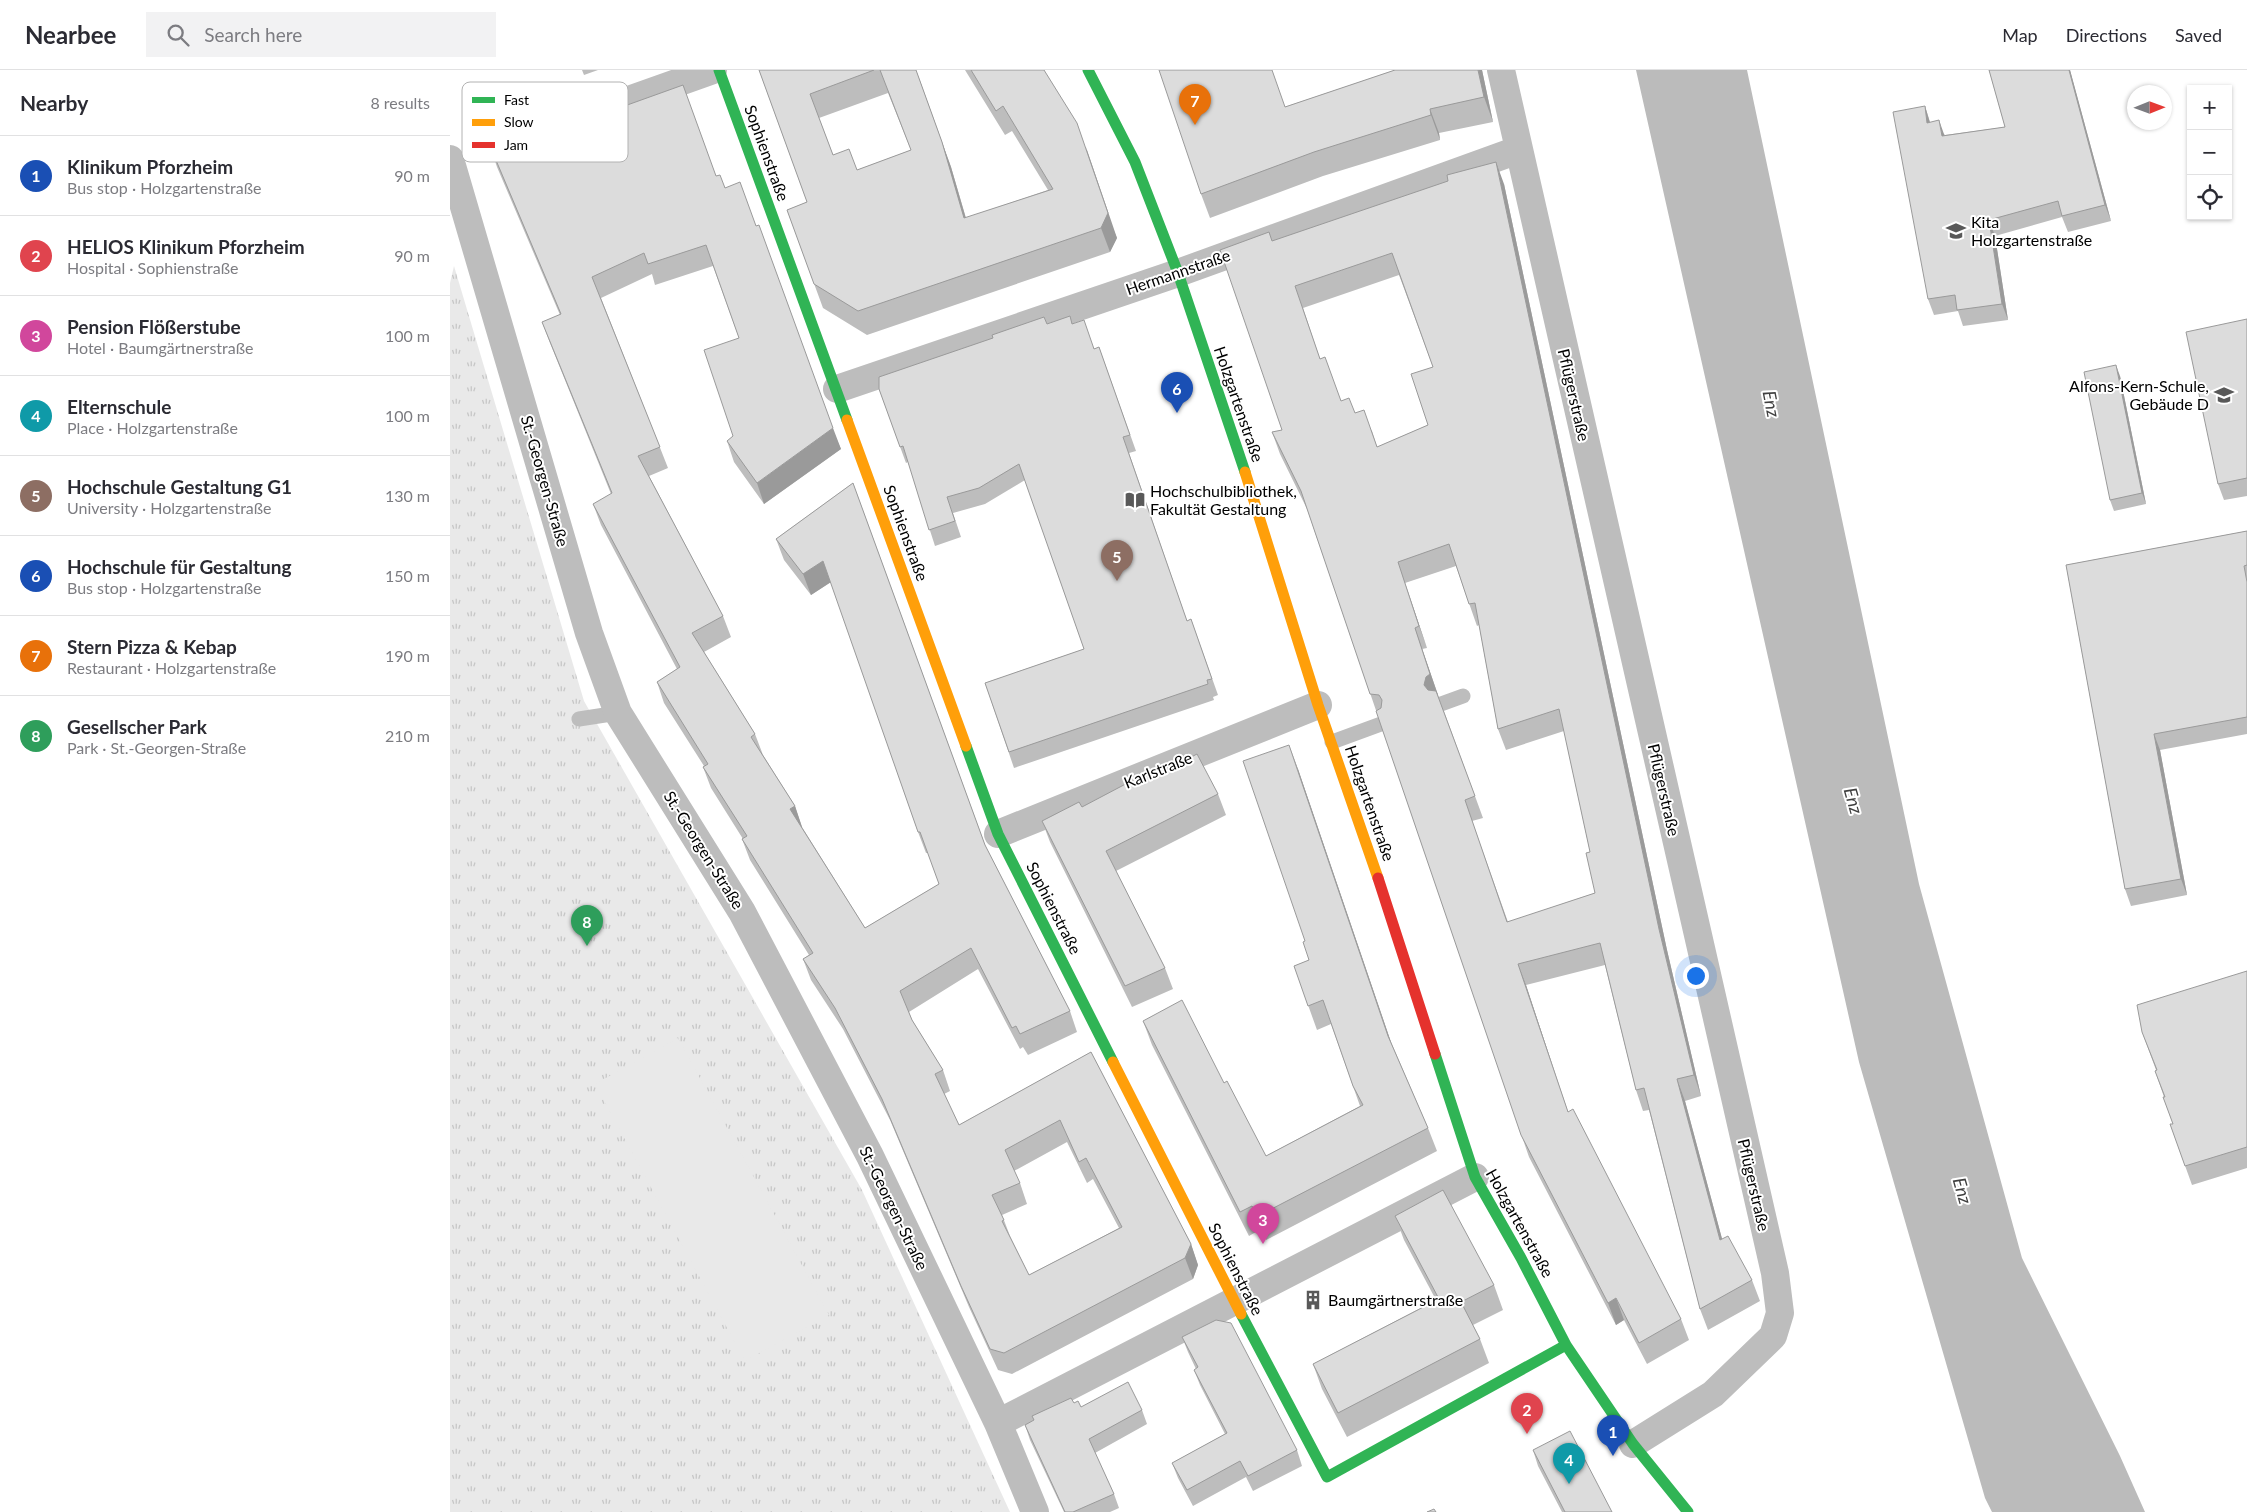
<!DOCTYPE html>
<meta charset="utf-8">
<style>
:root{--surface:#fff;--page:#f2f2f3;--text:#2b2b33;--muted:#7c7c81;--line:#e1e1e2;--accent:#111827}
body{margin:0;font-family:Lato,sans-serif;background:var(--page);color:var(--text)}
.controls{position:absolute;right:15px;top:15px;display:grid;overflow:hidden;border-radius:0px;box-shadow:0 1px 4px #0004}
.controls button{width:45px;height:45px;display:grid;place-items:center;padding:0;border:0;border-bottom:1px solid var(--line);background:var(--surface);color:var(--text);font:25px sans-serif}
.compass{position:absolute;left:1677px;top:15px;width:45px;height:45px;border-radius:50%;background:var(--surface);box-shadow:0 1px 4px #0004;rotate:89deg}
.you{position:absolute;left:1245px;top:905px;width:18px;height:18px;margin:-12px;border:4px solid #fff;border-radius:50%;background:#1a73e8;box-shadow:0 0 0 8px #1a73e833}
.badge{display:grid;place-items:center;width:32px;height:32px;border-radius:50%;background:var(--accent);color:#fff;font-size:16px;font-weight:700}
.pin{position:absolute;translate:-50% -41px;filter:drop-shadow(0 1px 2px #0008)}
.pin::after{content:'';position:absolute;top:26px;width:18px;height:15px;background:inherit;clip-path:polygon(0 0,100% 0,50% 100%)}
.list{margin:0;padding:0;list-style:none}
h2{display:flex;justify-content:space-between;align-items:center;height:65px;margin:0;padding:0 20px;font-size:21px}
h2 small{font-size:16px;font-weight:400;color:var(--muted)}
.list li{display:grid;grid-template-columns:32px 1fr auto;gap:15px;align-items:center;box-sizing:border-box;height:80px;padding:0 20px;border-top:1px solid var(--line)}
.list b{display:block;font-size:19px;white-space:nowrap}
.list p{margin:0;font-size:16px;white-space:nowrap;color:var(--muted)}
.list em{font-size:16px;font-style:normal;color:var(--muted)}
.icon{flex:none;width:28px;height:28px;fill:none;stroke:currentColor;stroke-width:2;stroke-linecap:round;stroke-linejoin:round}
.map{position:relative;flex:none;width:1797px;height:1442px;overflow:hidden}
header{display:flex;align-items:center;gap:30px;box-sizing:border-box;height:70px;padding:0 25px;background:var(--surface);border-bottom:1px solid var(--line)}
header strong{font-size:24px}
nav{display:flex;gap:28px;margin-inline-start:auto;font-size:18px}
.search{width:350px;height:45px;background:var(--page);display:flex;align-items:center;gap:12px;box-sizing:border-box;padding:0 18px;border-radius:0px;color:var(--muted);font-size:19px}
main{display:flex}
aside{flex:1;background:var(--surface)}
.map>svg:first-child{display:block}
</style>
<header>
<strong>Nearbee</strong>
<div class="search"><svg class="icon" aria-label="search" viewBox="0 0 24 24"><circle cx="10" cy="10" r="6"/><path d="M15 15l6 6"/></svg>Search here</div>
<nav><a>Map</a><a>Directions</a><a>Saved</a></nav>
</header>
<main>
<aside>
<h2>Nearby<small>8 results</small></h2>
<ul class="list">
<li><span class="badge" style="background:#1a4fb4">1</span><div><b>Klinikum Pforzheim</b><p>Bus stop · Holzgartenstraße</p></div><em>90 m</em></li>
<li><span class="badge" style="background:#e0444e">2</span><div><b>HELIOS Klinikum Pforzheim</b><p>Hospital · Sophienstraße</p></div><em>90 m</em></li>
<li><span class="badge" style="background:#d1479c">3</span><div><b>Pension Flößerstube</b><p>Hotel · Baumgärtnerstraße</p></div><em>100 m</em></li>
<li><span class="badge" style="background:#0f9aa8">4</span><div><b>Elternschule</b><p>Place · Holzgartenstraße</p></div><em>100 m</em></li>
<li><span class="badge" style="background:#8d6e63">5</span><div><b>Hochschule Gestaltung G1</b><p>University · Holzgartenstraße</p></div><em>130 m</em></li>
<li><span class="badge" style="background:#1a4fb4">6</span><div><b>Hochschule für Gestaltung</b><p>Bus stop · Holzgartenstraße</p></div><em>150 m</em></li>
<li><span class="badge" style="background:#e8710a">7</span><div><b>Stern Pizza &amp; Kebap</b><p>Restaurant · Holzgartenstraße</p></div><em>190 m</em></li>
<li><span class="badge" style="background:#2e9e5b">8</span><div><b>Gesellscher Park</b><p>Park · St.-Georgen-Straße</p></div><em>210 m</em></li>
</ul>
</aside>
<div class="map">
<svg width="1797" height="1442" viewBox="0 0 1797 1442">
<defs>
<pattern id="park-tufts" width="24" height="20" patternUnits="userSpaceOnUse" patternTransform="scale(1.25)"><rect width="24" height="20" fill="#e9e9e9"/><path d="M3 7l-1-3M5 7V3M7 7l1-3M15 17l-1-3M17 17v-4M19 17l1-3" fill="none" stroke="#c6c6c6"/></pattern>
</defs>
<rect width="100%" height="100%" fill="#fff"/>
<path fill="url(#park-tufts)" d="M 4,196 L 134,631 L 412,1120 L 560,1442 L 0,1442 L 0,213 Z"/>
<path fill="#e9e9e9" d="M 228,968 L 379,1245 L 295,1291 L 145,1014 Z"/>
<path fill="#bbb" d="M 1186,0 L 1297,0 L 1469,814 L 1572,1188 L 1670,1386 L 1695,1442 L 1542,1442 L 1535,1428 L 1409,992 Z"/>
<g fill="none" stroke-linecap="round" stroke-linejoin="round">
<path stroke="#bdbdbd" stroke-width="15" d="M 991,634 L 1013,626
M 129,649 L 168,643
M 882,672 L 931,654"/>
<path stroke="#bdbdbd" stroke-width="28" d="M 1051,0 L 1325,1203 L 1330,1243 L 1323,1266 L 1263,1324 L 1183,1374
M 159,37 L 263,0
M 0,89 L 139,563 L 168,643 L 292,842 L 420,1086 L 548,1353 L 585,1442
M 387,319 L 728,203 L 1068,80
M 548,764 L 868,635
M 548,1353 L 1025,1107"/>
<path stroke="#30b455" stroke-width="11" d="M 269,0 L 397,350
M 638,0 L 685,92 L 728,203 L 795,402
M 516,676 L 548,764 L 663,992
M 985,984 L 1025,1107 L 1071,1188 L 1116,1275 L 1183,1374 L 1238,1442
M 791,1244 L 877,1407 L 1116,1275"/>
<path stroke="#ff9f0a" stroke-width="11" d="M 397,350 L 516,676
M 795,402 L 868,635 L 928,808
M 663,992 L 791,1244"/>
<path stroke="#e5322d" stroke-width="11" d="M 928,808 L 985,984"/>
</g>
<path fill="#bdbdbd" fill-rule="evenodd" d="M 132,0 L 148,0 L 134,5 Z
M 309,0 L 466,0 L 501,97 L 516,148 L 598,120 L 562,61 L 555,65 L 515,0 L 594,0 L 667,168 L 660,182 L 417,265 L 373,238 L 337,140 L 357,132 ZM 438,23 L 461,80 L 407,100 L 383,85 L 369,48 Z
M 945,0 L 1032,0 L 1043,52 L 989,63 L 990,70 L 873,106 L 760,148 L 751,124 L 835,37 Z
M 1539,0 L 1620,0 L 1661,151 L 1618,162 L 1612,147 L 1545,166 L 1558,250 L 1513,256 L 1508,241 L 1484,245 L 1478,229 L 1475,36 L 1480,52 L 1495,65 L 1555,57 Z
M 102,62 L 266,106 L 275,118 L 391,379 L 314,434 L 284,392 L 277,371 L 283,366 L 289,268 L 263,196 L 205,215 L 202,204 L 151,228 L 218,398 L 199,406 L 273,546 L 281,567 L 254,582 L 305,664 L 313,685 L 345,736 L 352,757 L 415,858 L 489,814 L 478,783 L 476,783 L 468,762 L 381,512 L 361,525 L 334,490 L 326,469 L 403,413 L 535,775 L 620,941 L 627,962 L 578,985 L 573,977 L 570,979 L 528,899 L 459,942 L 462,950 L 493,1000 L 500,1021 L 494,1024 L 509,1055 L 641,982 L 741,1174 L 748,1195 L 743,1209 L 562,1304 L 548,1300 L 519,1237 L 440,1050 L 393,959 L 361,910 L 353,889 L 359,885 L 300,790 L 292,769 L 293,769 L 261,718 L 253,697 L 254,696 L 214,633 L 207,612 L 227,599 L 151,455 L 143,434 L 161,424 L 100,273 L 92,252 L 110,245 L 47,97 L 40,76 ZM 617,1072 L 637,1113 L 643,1109 L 669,1158 L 579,1205 L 560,1166 L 552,1145 L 577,1134 L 570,1113 L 564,1101 Z
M 1054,114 L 1217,880 L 1251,1026 L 1235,1031 L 1272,1169 L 1302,1210 L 1310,1231 L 1258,1260 L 1250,1239 L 1199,1040 L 1193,1041 L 1186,1020 L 1155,895 L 1076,915 L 1118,1042 L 1231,1249 L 1239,1270 L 1197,1294 L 1174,1250 L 1166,1255 L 1079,1087 L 857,439 L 830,384 L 822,362 L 832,360 L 823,171 ZM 949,205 L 983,297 L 978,355 L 927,377 L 922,361 L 905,343 L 891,331 L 870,289 L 853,238 ZM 1006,496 L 1027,556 L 1029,555 L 1048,659 L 1056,680 L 1114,661 L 1140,782 L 1145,823 L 1058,852 L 1022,751 L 1033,748 L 988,625 L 972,579 L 977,578 L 955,513 Z
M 1797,249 L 1797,426 L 1774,430 L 1768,414 Z
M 623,253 L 644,279 L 649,277 L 686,381 L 679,383 L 737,551 L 741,549 L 768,625 L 763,627 L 764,630 L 564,698 L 535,613 L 634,579 L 575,410 L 535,434 L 503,443 L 511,467 L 485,476 L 458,392 L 456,393 L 429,319 L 597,254 Z
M 1670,306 L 1696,434 L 1664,441 L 1660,430 Z
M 1797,461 L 1797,664 L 1710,680 L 1737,825 L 1681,836 L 1675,819 L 1616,495 Z
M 848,699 L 941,972 L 978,1058 L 987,1081 L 816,1170 L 811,1159 L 799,1166 L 702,975 L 693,951 L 774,1013 L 816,1086 L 910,1036 L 881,954 L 867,960 L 844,896 L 859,890 L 855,871 Z
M 690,714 L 768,724 L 776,745 L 666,801 L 715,898 L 723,919 L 682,937 L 600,772 L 592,751 L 632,737 Z
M 1797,901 L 1797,1098 L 1742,1115 L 1720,1054 L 1723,1054 L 1713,1027 L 1714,1027 L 1705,1001 L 1706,1000 L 1692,962 Z
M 945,1146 L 1044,1215 L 1053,1240 L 1023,1255 L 1030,1269 L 1039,1293 L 897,1367 L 872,1319 L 863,1294 L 986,1230 L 954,1170 Z
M 732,1267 L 847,1380 L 852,1396 L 803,1421 L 796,1407 L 743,1436 L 728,1408 L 722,1393 L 775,1364 L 750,1315 L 744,1300 L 746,1299 L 738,1282 Z
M 624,1333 L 631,1337 L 692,1340 L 697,1354 L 645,1383 L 664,1424 L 669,1438 L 660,1442 L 614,1442 L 580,1370 L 575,1355 L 584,1350 L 582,1346 Z
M 1083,1380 L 1162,1442 L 1112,1442 L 1088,1396 Z"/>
<path fill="#9a9a9a" d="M 466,0 L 501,97 L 523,173 L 514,148 Z
M 1028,0 L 1032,0 L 1043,52 L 1034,27 Z
M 1619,0 L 1620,0 L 1661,151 L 1655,135 Z
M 1475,36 L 1480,53 L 1477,53 Z
M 980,39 L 989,63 L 990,70 L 981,45 Z
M 1489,50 L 1495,67 L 1492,66 Z
M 636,77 L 667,168 L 660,182 L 651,158 Z
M 1046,92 L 1054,114 L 1217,880 L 1251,1026 L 1244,1005 L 1209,859 Z
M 1539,150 L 1545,166 L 1558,250 L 1552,234 Z
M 1666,295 L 1670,306 L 1696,434 L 1692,423 Z
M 383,358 L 391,379 L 314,434 L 307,413 Z
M 373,491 L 381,512 L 361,525 L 353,504 Z
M 948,492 L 955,513 L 977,578 L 969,556 Z
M 965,558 L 988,625 L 984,628 L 974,615 Z
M 1704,664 L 1710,680 L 1737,825 L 1731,809 Z
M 839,675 L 848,699 L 947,990 L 938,966 Z
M 345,736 L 352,757 L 348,760 L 340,739 Z
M 1068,894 L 1076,915 L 1125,1064 L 1118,1042 Z
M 1227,1009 L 1235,1031 L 1278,1191 L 1270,1170 Z
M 741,1174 L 748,1195 L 743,1209 L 735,1188 Z
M 1166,1228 L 1174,1250 L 1166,1255 L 1158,1233 Z"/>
<path fill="#dcdcdc" stroke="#9a9a9a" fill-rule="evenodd" d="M 309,0 L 424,0 L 360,24 L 383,85 L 399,79 L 407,100 L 461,80 L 430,0 L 466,0 L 492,72 L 514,148 L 603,119 L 553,36 L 546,41 L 521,0 L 594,0 L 627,53 L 658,143 L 651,158 L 408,241 L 364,214 L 337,140 L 357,132 Z
M 709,0 L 822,0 L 835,37 L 945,0 L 1028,0 L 1034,27 L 980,39 L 981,45 L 864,82 L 751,124 Z
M 1539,0 L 1619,0 L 1655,135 L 1612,146 L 1608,131 L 1539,150 L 1552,234 L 1507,240 L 1505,225 L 1478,229 L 1443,42 L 1475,36 L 1477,53 L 1489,50 L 1492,66 L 1555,57 Z
M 233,15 L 266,106 L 270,105 L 275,118 L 290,112 L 306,156 L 309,155 L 383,358 L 307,413 L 277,371 L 283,366 L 254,280 L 289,268 L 256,175 L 198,194 L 194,183 L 142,207 L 210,377 L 188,386 L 273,546 L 242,563 L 305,664 L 301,667 L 345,736 L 340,739 L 415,858 L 489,814 L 470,762 L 468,762 L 373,491 L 353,504 L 326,469 L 403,413 L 535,775 L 620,941 L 570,964 L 566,956 L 562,958 L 521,878 L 450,921 L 462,950 L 493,1000 L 485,1004 L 509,1055 L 641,982 L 741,1174 L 735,1188 L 554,1283 L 540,1279 L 511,1216 L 432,1029 L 385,938 L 353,889 L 363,883 L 292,769 L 297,766 L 253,697 L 258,694 L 207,612 L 230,597 L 143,434 L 162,423 L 92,252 L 111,244 L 40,76 L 97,51 L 102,62 ZM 610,1050 L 629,1092 L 636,1088 L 672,1157 L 579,1205 L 552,1151 L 554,1150 L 542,1125 L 570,1113 L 555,1080 Z
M 1046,92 L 1209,859 L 1244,1005 L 1227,1009 L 1270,1170 L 1278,1166 L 1302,1210 L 1250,1239 L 1194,1018 L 1186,1020 L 1150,873 L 1068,894 L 1118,1042 L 1123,1039 L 1231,1249 L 1189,1273 L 1166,1228 L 1158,1233 L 1071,1065 L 926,641 L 931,638 L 932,630 L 929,625 L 920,624 L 851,421 L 822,362 L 832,360 L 770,180 L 819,162 L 822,171 L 998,111 L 997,105 ZM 942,183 L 983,297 L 961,304 L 978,355 L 927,377 L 914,340 L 905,343 L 899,328 L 891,331 L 875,287 L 870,289 L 845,216 ZM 999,474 L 1019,534 L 1025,533 L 1048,659 L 1109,639 L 1140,782 L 1136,783 L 1145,823 L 1057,852 L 1015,730 L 1025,726 L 986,621 L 978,620 L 974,615 L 976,607 L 980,604 L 965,558 L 969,556 L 948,492 Z
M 620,246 L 622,254 L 634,250 L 644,279 L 649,277 L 680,365 L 673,367 L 737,551 L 741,549 L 762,609 L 757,610 L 758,614 L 559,682 L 535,613 L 634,579 L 569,394 L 529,418 L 497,427 L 505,451 L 479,460 L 453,376 L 450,377 L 429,319 L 429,307 L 543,268 L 542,265 L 594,247 L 597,254 Z
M 1797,249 L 1797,408 L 1768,414 L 1736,262 Z
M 1666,295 L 1692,423 L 1660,430 L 1634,302 Z
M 1797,461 L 1797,495 L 1794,496 L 1797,512 L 1797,647 L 1704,664 L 1731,809 L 1675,819 L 1616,495 Z
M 839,675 L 938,966 L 978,1058 L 808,1146 L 802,1136 L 790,1142 L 693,951 L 732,930 L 774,1013 L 777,1011 L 816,1086 L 913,1035 L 903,1016 L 873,930 L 858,936 L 844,896 L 859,890 L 853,872 L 855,871 L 793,691 Z
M 747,684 L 768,724 L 656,781 L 715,898 L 675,916 L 592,751 L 629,732 L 632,737 L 687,708 L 690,714 Z
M 1797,901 L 1797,1077 L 1735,1096 L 1720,1054 L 1723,1054 L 1713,1027 L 1715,1027 L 1705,1001 L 1707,1000 L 1692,962 L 1687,935 Z
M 993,1120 L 1044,1215 L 1011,1232 L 1030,1269 L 888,1343 L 863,1294 L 989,1229 L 945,1146 Z
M 766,1250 L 781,1253 L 847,1380 L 798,1406 L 790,1391 L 737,1420 L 722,1393 L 777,1363 L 744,1300 L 748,1297 L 732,1267 Z
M 678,1312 L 692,1340 L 639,1369 L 664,1424 L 623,1442 L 615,1442 L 575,1355 L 584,1350 L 582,1346 L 621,1328 L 624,1333 L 628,1331 L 631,1337 Z
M 1120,1361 L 1162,1442 L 1115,1442 L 1083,1380 Z
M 984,1439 L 986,1442 L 977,1442 Z"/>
<defs>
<symbol id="school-bare" viewBox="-9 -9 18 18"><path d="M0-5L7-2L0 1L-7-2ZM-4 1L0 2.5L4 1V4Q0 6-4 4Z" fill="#595959" stroke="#fff" stroke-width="2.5" paint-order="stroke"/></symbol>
<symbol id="library-bare" viewBox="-9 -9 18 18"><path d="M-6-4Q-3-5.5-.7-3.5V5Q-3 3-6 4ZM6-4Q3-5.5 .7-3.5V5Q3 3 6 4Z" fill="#595959" stroke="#fff" stroke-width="2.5" paint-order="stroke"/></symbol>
<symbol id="building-bare" viewBox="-9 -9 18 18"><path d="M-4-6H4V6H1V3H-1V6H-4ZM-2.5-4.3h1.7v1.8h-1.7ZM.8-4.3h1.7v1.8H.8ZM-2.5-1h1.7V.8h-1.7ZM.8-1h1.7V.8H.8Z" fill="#595959" stroke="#fff" stroke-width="2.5" paint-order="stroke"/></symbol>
</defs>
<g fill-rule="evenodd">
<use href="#school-bare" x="1492" y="147" width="28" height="28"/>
<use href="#school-bare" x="1760" y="311" width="28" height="28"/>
<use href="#library-bare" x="671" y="416" width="28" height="28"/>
<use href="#building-bare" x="849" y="1216" width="28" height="28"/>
</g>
<g text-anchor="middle" stroke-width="4" stroke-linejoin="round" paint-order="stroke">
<g font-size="16" fill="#000" stroke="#fff">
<text transform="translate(317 83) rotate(70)" y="6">Sophienstraße</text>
<text transform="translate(728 202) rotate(-19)" y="6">Hermannstraße</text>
<text transform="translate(1124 325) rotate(77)" y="6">Pflügerstraße</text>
<text transform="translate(789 334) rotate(71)" y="6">Holzgartenstraße</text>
<text transform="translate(95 411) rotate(74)" y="6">St.-Georgen-Straße</text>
<text transform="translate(456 463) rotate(70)" y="6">Sophienstraße</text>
<text transform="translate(708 700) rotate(-22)" y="6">Karlstraße</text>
<text transform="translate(1214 720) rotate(77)" y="6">Pflügerstraße</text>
<text transform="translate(920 733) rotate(71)" y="6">Holzgartenstraße</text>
<text transform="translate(254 780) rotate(58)" y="6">St.-Georgen-Straße</text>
<text transform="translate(604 838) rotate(63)" y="6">Sophienstraße</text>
<text transform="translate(1304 1115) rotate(77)" y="6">Pflügerstraße</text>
<text transform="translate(444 1138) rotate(64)" y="6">St.-Georgen-Straße</text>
<text transform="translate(1070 1153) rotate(61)" y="6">Holzgartenstraße</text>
<text transform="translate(786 1199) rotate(63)" y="6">Sophienstraße</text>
</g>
<g font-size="16" fill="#000" stroke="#fff" text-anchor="start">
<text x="1521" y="158">Kita<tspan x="1521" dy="18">Holzgartenstraße</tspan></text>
<text x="1759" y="322" text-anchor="end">Alfons-Kern-Schule,<tspan x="1759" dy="18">Gebäude D</tspan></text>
<text x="700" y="427">Hochschulbibliothek,<tspan x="700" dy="18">Fakultät Gestaltung</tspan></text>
<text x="878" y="1236">Baumgärtnerstraße</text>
</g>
<g font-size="18" font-style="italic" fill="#3f3f3f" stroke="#fff">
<text transform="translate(1321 334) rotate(79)" y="6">Enz</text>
<text transform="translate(1403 731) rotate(74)" y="6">Enz</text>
<text transform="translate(1512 1121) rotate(74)" y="6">Enz</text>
</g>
</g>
<rect x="12" y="12" width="166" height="80" rx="8" fill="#fff" stroke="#b2b2b2" stroke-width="1"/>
<rect x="22" y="27" width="23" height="6" fill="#30b455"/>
<rect x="22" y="49" width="23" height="7" fill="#ff9f0a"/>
<rect x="22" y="72" width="23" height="6" fill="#e5322d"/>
<g font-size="14" fill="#000">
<text x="54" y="35">Fast</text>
<text x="54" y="57">Slow</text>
<text x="54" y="80">Jam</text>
</g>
</svg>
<div class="controls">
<button>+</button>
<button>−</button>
<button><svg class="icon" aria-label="locate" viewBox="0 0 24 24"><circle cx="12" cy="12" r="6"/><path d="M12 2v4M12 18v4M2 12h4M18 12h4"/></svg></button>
</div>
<svg class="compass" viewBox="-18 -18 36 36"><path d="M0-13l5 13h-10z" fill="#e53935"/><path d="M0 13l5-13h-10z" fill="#7c7c81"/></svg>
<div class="you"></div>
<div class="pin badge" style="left:1163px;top:1386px;background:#1a4fb4">1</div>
<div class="pin badge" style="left:1077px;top:1364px;background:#e0444e">2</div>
<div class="pin badge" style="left:813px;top:1174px;background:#d1479c">3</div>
<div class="pin badge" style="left:1119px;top:1414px;background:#0f9aa8">4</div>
<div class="pin badge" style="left:667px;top:511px;background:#8d6e63">5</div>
<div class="pin badge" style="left:727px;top:343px;background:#1a4fb4">6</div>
<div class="pin badge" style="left:745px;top:55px;background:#e8710a">7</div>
<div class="pin badge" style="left:137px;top:876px;background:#2e9e5b">8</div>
</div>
</main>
